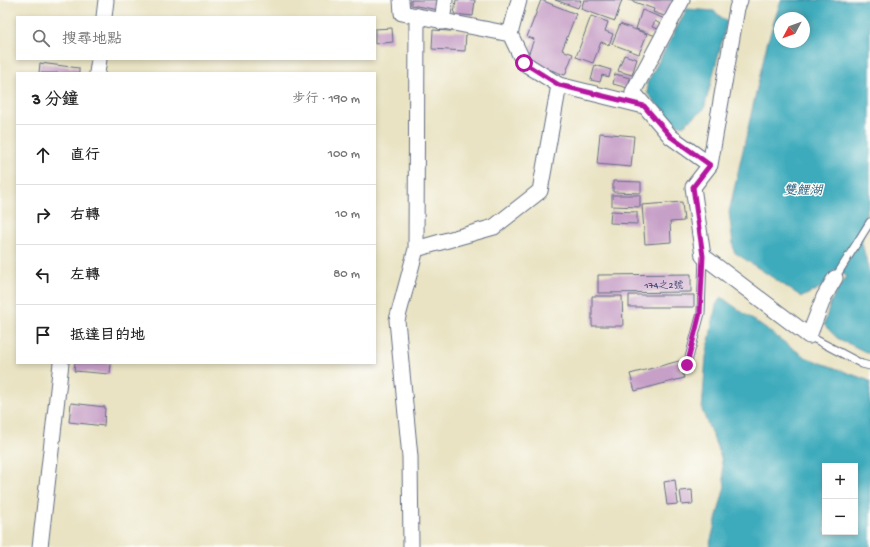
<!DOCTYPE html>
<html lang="zh-TW">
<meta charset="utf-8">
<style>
:root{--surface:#fff;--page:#f2f2f2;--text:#222;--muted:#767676;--line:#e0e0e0}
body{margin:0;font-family:"Gochi Hand","LXGW WenKai TC",sans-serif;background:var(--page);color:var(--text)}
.controls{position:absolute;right:12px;bottom:12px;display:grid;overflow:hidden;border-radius:0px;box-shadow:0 2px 6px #0003}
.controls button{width:36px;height:36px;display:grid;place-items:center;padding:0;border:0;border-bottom:1px solid var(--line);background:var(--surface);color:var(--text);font:20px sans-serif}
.compass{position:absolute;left:774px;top:12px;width:36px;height:36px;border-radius:50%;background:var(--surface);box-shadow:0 2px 6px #0003;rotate:229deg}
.stop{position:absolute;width:12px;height:12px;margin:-9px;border:3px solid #b5179e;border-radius:50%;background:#fff}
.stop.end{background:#b5179e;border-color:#fff;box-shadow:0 1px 4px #0008}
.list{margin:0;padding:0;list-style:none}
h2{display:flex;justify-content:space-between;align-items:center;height:52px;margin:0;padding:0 16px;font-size:17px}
h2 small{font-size:13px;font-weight:400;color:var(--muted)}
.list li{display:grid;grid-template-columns:26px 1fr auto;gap:12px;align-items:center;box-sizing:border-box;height:60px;padding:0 16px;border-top:1px solid var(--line)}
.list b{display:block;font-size:15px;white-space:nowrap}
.list em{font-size:13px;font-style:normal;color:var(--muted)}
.icon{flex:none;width:22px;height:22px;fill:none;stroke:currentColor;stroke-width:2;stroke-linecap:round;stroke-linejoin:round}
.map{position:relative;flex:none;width:870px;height:547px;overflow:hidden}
.search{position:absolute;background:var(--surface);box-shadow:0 2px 6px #0003;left:16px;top:16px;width:360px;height:44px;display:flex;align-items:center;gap:10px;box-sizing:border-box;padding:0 14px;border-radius:0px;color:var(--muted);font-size:15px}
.panel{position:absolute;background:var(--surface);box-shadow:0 2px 6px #0003;left:16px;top:72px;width:360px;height:292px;border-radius:0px}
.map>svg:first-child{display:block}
</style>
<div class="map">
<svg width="870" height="547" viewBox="0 0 870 547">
<rect width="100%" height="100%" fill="#fdfcf7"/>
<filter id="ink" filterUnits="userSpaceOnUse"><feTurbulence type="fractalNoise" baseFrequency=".025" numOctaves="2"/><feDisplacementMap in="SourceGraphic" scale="8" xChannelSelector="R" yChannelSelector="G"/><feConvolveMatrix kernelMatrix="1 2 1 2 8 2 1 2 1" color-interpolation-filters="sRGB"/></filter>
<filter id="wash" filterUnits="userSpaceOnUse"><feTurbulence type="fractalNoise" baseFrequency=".012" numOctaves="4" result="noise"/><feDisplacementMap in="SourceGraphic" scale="16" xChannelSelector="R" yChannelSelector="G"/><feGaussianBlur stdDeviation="0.9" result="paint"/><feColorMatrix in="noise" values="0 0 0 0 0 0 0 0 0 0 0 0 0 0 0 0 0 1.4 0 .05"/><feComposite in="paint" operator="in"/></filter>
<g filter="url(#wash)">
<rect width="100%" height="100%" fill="#e9e3c3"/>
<path fill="#3dabbc" stroke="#2c6d8d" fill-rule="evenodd" d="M 781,0 L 870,0 L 870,200 L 864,220 L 862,243 L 870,275 L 870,354 L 837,338 L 824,325 L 831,301 L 846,276 L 834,270 L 824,286 L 802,297 L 734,252 L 729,212 L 767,44 ZM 780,18 L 804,18 L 804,42 L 780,42 Z
M 687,9 L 714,11 L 727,22 L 704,109 L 683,126 L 674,123 L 648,94 L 647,83 Z
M 721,297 L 805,357 L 870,381 L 870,547 L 709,547 L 725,486 L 721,457 L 702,410 L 706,357 L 716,305 ZM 825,466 L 855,466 L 855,532 L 825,532 Z"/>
<g id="blocks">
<path fill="#c7a0c8" d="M 411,0 L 441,0 L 439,10 L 411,5 Z
M 456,0 L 475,0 L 473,16 L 454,14 Z
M 541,0 L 576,14 L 562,50 L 573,54 L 565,75 L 526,61 L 534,39 L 527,37 Z
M 555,0 L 581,0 L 578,8 Z
M 584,0 L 622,0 L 615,21 L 581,9 Z
M 629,0 L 676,0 L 670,18 L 653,12 L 654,9 Z
M 642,10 L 668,20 L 666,27 L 655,21 L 652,27 L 658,29 L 656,36 L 636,29 Z
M 591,16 L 608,22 L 605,31 L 613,34 L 609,45 L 601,42 L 593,63 L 576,57 Z
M 620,24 L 647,34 L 639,54 L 612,44 Z
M 392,28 L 393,42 L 375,44 L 375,29 Z
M 433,30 L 466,32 L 465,51 L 432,49 Z
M 624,55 L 637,59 L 632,75 L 618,71 Z
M 40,63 L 79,68 L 79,73 L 39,73 Z
M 595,65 L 611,70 L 609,77 L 602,75 L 600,82 L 591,80 Z
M 615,74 L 630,78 L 628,88 L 613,84 Z
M 600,133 L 634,136 L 631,167 L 597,164 Z
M 613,181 L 641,182 L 641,193 L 613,192 Z
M 612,195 L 640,195 L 640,207 L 612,206 Z
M 682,202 L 684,221 L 670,222 L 671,242 L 645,244 L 642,205 Z
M 611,211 L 637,212 L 637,224 L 610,223 Z
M 691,274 L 691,292 L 598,293 L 598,275 Z
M 629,295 L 694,295 L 694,307 L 629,307 Z
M 592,296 L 622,296 L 623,326 L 592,326 Z
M 679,361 L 684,378 L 635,391 L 630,374 Z
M 75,363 L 111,363 L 110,374 L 74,371 Z
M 71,403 L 105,407 L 104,426 L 69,422 Z
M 675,480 L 678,504 L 667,505 L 664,482 Z
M 692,490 L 693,504 L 682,505 L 680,491 Z"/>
</g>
</g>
<g filter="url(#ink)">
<use href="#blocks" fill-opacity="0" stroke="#636e81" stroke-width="1"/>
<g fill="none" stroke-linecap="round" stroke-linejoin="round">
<defs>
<path id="service" d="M 835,278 L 870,222
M 809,336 L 862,364 L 870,366
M 687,365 L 701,313 L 703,256"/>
<path id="minor" d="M 401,0 L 402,13 L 510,34 L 524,63 L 559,85 L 644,106
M 682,0 L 633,92 L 671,137 L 710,165
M 740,0 L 737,8 L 710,165 L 693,187 L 703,256 L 809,336 L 824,297 L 835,278
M 104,17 L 106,0
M 442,22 L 445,0
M 510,34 L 519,0
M 97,73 L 99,59
M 416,249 L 494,227 L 540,191 L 559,85
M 40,547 L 61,363
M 411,547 L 410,457 L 397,320 L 416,249 L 417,16"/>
</defs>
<use href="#service" stroke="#636e81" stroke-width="9"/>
<use href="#minor" stroke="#636e81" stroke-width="17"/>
<use href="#service" stroke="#fff" stroke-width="7"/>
<use href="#minor" stroke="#fff" stroke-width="15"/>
</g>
</g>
<g fill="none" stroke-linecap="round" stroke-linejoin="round" filter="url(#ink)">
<path stroke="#b5179e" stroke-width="5" d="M 524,63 L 559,85 L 644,106 L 671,137 L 710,165 L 693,187 L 703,256 L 700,313 L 687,365"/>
</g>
<g text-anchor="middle" stroke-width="3" stroke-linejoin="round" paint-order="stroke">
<g font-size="10" fill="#464b78">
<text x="664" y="288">174之2號</text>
</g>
<g font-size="13" font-style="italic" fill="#296184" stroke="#fdfcf7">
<text x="803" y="194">雙鯉湖</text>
</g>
</g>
</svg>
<div class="controls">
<button>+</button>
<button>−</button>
</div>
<svg class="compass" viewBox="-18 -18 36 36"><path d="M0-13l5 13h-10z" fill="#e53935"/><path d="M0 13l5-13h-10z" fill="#767676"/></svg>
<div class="stop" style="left:524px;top:63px"></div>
<div class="stop end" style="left:687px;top:365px"></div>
<div class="search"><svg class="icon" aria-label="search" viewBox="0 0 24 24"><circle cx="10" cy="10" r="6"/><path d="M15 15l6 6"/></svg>搜尋地點</div>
<section class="panel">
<h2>3 分鐘<small>步行 · 190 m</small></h2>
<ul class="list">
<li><svg class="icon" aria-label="ahead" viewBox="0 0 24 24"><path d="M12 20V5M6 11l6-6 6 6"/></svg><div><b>直行</b></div><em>100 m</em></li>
<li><svg class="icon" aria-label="right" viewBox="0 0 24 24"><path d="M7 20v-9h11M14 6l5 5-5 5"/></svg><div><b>右轉</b></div><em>10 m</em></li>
<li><svg class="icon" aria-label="left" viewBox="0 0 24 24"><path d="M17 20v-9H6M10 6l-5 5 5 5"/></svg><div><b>左轉</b></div><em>80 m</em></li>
<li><svg class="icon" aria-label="arrive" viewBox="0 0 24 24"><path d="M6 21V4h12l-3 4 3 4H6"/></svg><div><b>抵達目的地</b></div></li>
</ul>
</section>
</div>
